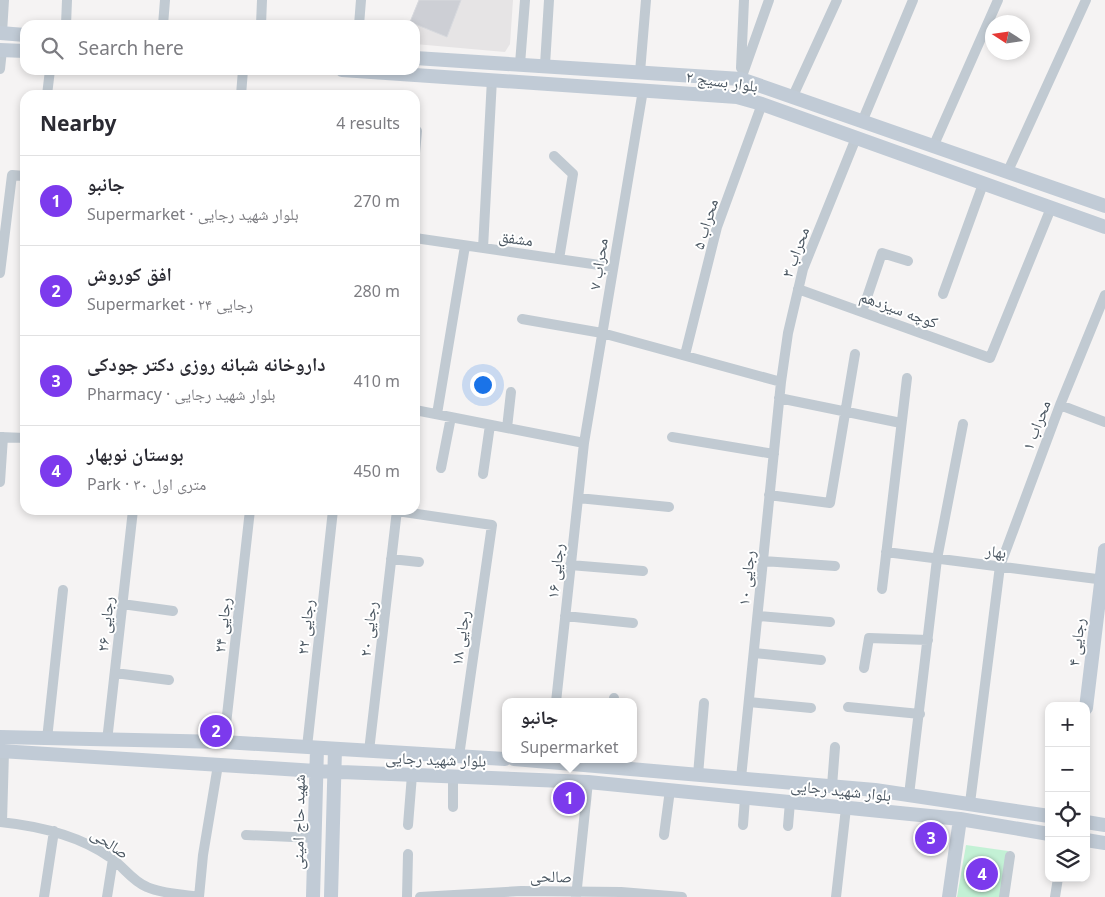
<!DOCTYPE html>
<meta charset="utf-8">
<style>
:root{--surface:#fff;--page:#f2f2f3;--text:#2b2b33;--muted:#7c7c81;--line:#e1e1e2;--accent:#7c3aed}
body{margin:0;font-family:"Noto Sans","Noto Naskh Arabic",sans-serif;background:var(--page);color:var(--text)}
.controls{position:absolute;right:15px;bottom:15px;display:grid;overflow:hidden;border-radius:10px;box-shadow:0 2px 8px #0003}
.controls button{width:45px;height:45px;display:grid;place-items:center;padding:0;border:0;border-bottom:1px solid var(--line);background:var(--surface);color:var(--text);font:25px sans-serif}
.compass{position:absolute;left:985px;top:15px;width:45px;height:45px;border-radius:50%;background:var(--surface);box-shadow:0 2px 8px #0003;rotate:282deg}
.you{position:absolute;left:482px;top:384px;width:18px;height:18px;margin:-12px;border:4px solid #fff;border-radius:50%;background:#1a73e8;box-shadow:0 0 0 8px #1a73e833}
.badge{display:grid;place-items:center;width:32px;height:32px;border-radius:50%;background:var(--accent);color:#fff;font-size:16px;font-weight:700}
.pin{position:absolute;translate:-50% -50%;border:2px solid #fff;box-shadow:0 1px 5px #0006}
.popup{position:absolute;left:502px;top:698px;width:135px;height:65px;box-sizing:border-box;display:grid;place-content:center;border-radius:10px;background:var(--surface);filter:drop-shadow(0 1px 4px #0005);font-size:16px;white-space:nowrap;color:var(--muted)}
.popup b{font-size:19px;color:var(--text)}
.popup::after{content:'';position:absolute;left:50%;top:100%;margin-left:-10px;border:10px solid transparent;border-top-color:var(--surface)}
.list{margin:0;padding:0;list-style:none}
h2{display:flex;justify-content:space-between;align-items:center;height:65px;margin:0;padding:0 20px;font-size:21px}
h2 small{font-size:16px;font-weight:400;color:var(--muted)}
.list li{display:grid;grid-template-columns:32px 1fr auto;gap:15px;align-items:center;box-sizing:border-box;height:90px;padding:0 20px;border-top:1px solid var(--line)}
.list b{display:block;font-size:19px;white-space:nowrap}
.list p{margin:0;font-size:16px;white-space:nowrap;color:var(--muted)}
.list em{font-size:16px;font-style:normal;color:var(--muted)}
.icon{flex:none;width:28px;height:28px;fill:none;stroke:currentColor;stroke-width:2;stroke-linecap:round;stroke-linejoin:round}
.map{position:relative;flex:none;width:1105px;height:897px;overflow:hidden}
.search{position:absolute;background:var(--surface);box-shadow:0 2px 8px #0003;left:20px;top:20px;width:400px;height:55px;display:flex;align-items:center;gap:12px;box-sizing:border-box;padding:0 18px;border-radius:15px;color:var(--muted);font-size:19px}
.panel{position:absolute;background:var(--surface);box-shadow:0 2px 8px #0003;left:20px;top:90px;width:400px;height:425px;border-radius:15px}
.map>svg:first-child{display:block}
</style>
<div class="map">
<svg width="1105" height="897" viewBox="0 0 1105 897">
<rect width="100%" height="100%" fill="#f5f3f3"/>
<path fill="#e6e4e5" d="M 419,0 L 513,0 L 510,44 L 505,52 L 415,44 L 415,25 L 409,25 Z"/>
<path fill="#c3f1d5" d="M 966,845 L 1008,851 L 1000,897 L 957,897 Z"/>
<path fill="#cdcfd5" stroke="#d7d9de" d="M 419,0 L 461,0 L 447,37 L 410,22 Z"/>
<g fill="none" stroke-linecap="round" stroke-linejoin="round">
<path stroke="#c1cad2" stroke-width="10" d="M 66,25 L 67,0
M 163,25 L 165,0
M 261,25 L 262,0
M 359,25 L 361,0
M 2,33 L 4,0
M 520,64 L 525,0
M 545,65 L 549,0
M 741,68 L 744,0
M 0,69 L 2,50
M 640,72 L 646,0
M 741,79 L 769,0
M 47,95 L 50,70
M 241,95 L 243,70
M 793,96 L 837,0
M 862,122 L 913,0
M 933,147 L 998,0
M 415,153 L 417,131
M 554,156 L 573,174 L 559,259
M 1008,171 L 1086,0
M 415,238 L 613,267
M 483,248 L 492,79
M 0,273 L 12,175 L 25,176
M 798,289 L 990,358 L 1051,208
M 943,294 L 983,184
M 862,312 L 882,253 L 908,261
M 522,319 L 602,333 L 781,382
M 685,355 L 717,227 L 762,104
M 779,398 L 901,423
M 1060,405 L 1105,422
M 415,410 L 584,443
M 437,414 L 465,246
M 507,428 L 511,392
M 0,437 L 25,438
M 672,437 L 774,454
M 441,468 L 451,417
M 483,474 L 490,425
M 0,482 L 3,437
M 769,495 L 830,503 L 855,354
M 578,498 L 669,507
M 397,511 L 492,525 L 459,756
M 886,552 L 1105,580
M 391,559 L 419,562
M 763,561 L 835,566
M 570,565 L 643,571
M 882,589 L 907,378
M 122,604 L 173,611
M 565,616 L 633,623
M 758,616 L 830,622
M 754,653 L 821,660
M 864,668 L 869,638 L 928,640
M 115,673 L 169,680
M 556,702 L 584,443 L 643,90
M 614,702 L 614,698
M 749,702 L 811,708
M 848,707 L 920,714
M 47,739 L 63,590
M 107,741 L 133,510
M 224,742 L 250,510
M 307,747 L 333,510
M 369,751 L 397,510
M 698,775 L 704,703
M 741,778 L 781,382 L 788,333 L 803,269 L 856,138
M 832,786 L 835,747
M 909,795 L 937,559 L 963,424
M 970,803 L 1000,566 L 1060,405 L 1105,295
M 453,807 L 453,777
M 0,822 C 39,826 79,835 111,858 C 124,867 132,881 147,887 C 162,894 183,894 199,897
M 2,822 L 4,752
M 408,825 L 412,775
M 743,825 L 745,798
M 788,826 L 790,802
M 246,835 L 315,838
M 664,835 L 670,790
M 44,897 L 54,831
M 107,897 L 113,859
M 199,897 L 203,855 L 218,765
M 407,897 L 408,854
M 420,897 L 521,891 L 621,892 L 682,897
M 576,897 L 588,782
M 836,897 L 846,808
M 1004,897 L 1010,856
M 1055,897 L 1058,878"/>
<path stroke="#c1cbd6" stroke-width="14" d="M 0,33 L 25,35
M 0,50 L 25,51
M 415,58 L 741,79 L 1105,206
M 342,70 L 737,97 L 762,104 L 1105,227
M 1086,708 L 1105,550
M 0,737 L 224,742 L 505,759
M 0,751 L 316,771 L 588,782 L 960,819 L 1049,834
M 514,759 L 875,790 L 1049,816
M 1086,822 L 1105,825
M 1086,840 L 1105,843
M 313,897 L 317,748
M 331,897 L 335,749
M 949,897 L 960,819"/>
</g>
<g text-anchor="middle" stroke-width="4" stroke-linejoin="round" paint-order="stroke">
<g font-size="16" fill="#4a5661" stroke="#fff">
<text transform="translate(722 81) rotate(8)" y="6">بلوار بسیج ۲</text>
<text transform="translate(705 224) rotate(-73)" y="6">محراب ۵</text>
<text transform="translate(516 238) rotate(8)" y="6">مشفق</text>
<text transform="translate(795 252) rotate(-70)" y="6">محراب ۳</text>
<text transform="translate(598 264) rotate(-81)" y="6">محراب ۷</text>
<text transform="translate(899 309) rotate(20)" y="6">کوچه سیزدهم</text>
<text transform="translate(1036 425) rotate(-69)" y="6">محراب ۱</text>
<text transform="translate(996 551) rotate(7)" y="6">بهار</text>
<text transform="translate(555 571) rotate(-84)" y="6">رجایی ۱۶</text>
<text transform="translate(746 578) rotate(-84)" y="6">رجایی ۱۰</text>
<text transform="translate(105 624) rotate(-84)" y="6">رجایی ۲۶</text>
<text transform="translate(222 625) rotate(-84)" y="6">رجایی ۲۴</text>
<text transform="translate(305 627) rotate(-84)" y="6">رجایی ۲۲</text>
<text transform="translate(368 629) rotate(-83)" y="6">رجایی ۲۰</text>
<text transform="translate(460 638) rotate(-82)" y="6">رجایی ۱۸</text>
<text transform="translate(1076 642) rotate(-83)" y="6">رجایی ۴</text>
<text transform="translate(436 759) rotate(2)" y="6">بلوار شهید رجایی</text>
<text transform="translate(841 790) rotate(6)" y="6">بلوار شهید رجایی</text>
<text transform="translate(298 822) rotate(-89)" y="6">شهید حاج امینی</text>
<text transform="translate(110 843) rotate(34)" y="6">صالحی</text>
<text transform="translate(551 876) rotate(1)" y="6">صالحی</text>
</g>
</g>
</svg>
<div class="controls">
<button>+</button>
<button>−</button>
<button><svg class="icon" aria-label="locate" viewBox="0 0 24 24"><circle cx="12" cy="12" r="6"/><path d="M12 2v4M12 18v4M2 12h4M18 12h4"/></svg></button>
<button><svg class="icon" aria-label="layers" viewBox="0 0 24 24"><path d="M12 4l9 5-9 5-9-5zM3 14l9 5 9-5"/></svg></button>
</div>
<svg class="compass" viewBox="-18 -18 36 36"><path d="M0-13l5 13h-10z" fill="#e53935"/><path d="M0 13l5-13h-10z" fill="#7c7c81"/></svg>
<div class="you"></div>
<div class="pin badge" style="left:569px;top:798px">1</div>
<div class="popup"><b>جانبو</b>Supermarket</div>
<div class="pin badge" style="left:216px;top:731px">2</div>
<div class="pin badge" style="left:931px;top:838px">3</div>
<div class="pin badge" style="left:982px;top:874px">4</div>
<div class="search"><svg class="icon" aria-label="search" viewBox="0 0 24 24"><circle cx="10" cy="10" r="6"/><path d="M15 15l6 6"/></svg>Search here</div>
<section class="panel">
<h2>Nearby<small>4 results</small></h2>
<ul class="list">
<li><span class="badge">1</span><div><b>جانبو</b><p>Supermarket · بلوار شهید رجایی</p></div><em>270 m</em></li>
<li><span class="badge">2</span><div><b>افق کوروش</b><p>Supermarket · رجایی ۲۴</p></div><em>280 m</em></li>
<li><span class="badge">3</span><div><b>داروخانه شبانه روزی دکتر جودکی</b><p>Pharmacy · بلوار شهید رجایی</p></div><em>410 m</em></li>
<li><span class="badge">4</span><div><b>بوستان نوبهار</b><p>Park · ۳۰ متری اول</p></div><em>450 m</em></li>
</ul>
</section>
</div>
